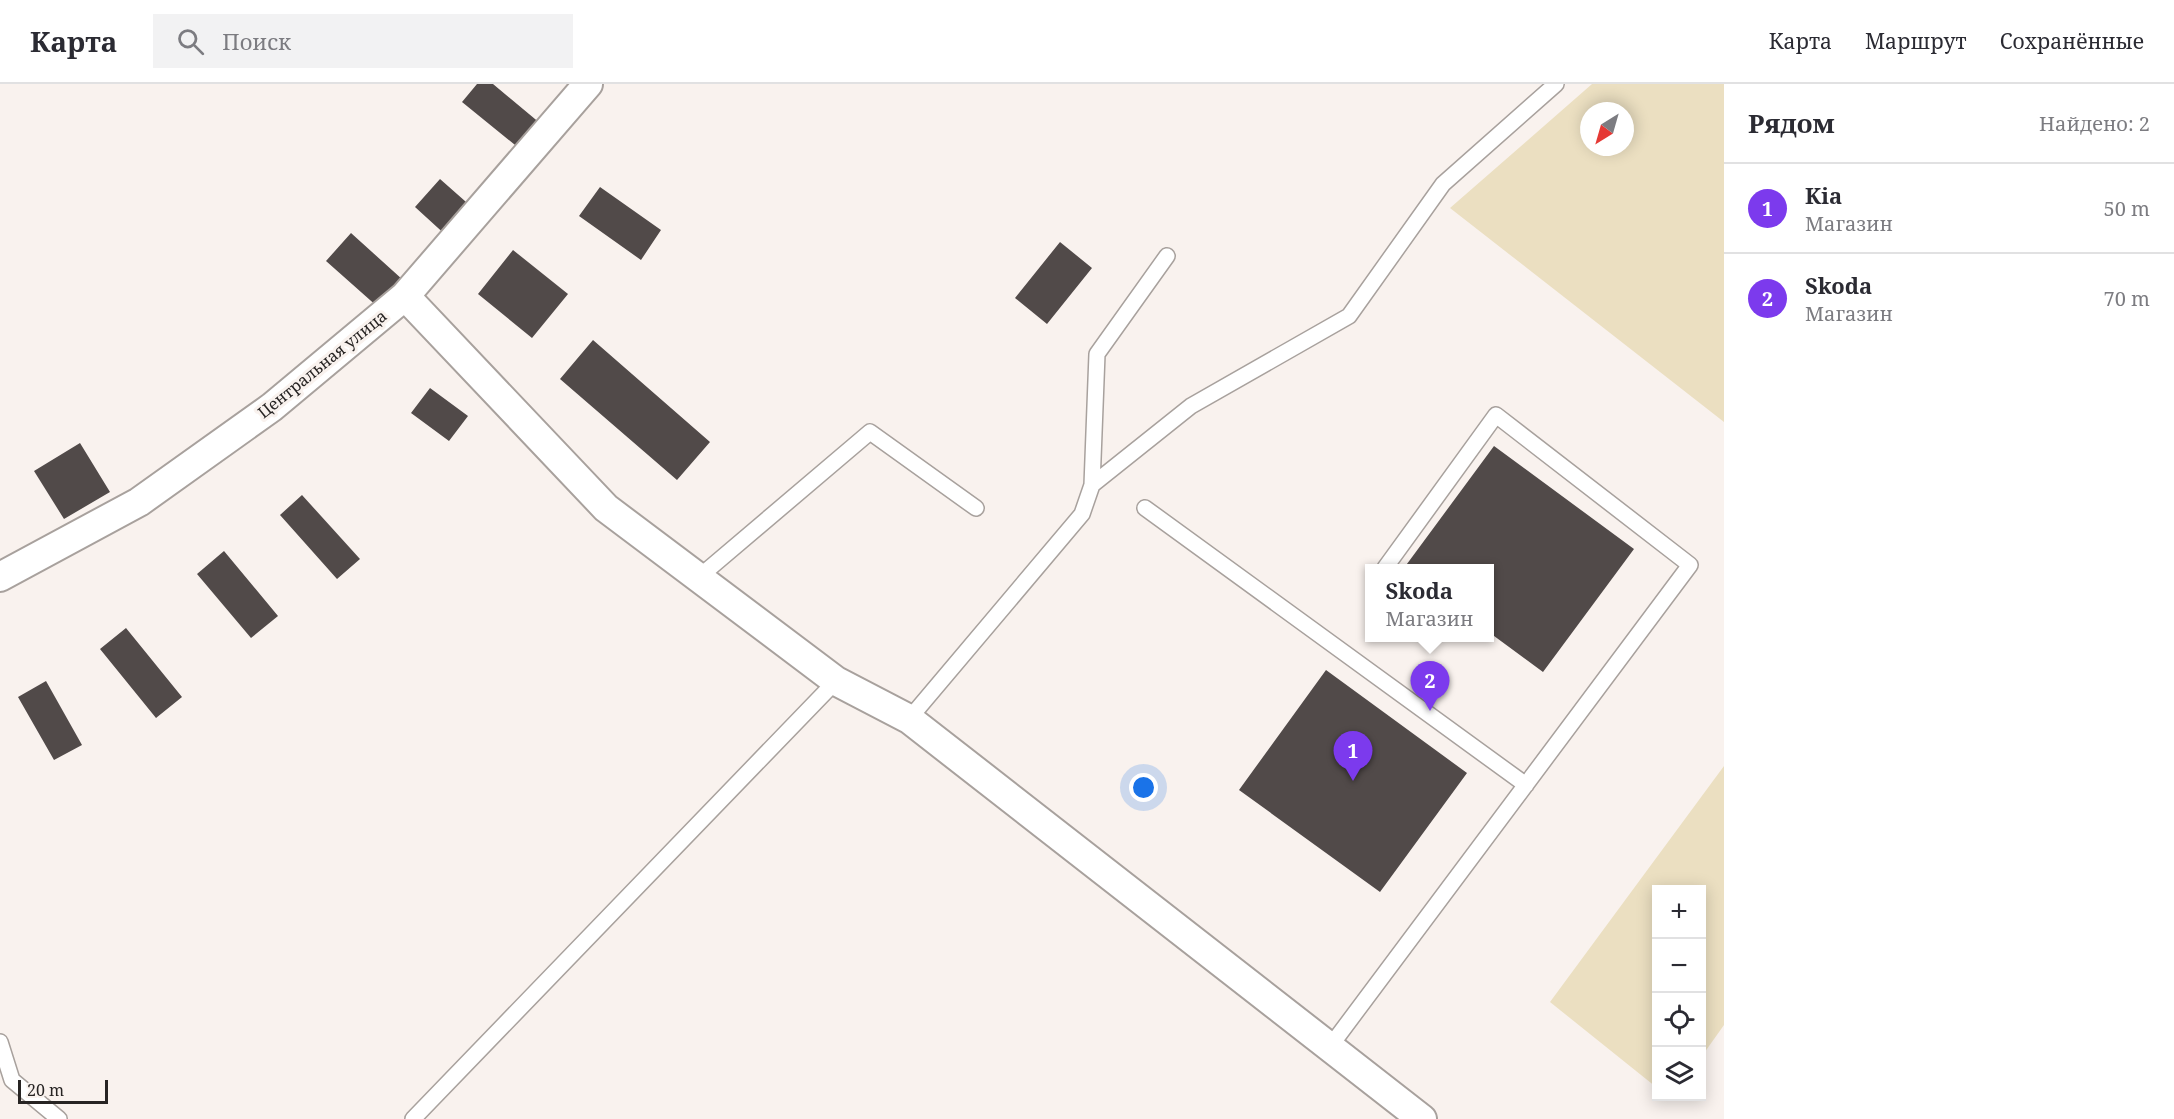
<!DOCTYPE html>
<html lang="ru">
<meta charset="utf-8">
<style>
:root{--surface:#fff;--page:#f2f2f3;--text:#2b2b33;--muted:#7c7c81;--line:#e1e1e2;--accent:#7c3aed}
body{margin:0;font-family:"Noto Serif",serif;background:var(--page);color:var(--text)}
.controls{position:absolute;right:18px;bottom:18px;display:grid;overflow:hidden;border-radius:0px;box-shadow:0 3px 15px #0003}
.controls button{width:54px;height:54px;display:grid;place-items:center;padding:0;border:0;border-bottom:2px solid var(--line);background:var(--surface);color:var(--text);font:30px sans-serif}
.compass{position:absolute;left:1580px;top:18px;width:54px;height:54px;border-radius:50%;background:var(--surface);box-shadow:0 3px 15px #0003;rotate:217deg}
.scale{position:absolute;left:18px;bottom:15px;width:90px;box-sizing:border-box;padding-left:6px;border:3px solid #272423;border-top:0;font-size:16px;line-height:21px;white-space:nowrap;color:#272423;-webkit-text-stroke:4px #f9f2ee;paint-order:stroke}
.you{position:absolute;left:1144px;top:704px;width:21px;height:21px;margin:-15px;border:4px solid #fff;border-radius:50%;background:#1a73e8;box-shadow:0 0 0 9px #1a73e833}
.badge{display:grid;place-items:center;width:39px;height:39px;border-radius:50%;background:var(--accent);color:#fff;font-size:20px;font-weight:700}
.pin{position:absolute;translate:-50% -50px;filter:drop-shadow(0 2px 3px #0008)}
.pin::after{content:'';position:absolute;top:32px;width:21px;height:18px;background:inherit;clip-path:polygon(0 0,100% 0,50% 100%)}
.popup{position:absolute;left:1365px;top:480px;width:129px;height:78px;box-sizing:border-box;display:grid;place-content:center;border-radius:0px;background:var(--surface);filter:drop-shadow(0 2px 4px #0005);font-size:20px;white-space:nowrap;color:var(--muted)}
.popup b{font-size:22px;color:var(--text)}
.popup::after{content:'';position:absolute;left:50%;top:100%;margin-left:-12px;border:12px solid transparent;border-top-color:var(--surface)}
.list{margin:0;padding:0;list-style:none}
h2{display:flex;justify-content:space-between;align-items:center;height:78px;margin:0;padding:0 24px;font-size:26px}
h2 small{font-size:20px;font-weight:400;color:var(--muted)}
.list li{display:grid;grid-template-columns:39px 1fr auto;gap:18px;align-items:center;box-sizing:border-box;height:90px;padding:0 24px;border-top:2px solid var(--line)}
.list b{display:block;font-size:22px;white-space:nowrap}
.list p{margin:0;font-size:20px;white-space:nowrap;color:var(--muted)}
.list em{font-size:20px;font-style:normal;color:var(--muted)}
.icon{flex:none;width:33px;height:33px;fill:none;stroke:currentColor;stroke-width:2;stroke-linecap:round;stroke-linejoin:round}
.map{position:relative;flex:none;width:1724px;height:1035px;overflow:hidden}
header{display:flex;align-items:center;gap:36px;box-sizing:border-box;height:84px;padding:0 30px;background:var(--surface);border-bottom:2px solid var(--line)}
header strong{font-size:28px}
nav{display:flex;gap:33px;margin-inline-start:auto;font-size:21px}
.search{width:420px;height:54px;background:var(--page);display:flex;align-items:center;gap:15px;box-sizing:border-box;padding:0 21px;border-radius:0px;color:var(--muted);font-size:22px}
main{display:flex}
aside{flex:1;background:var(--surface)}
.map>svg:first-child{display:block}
</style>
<header>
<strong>Карта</strong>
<div class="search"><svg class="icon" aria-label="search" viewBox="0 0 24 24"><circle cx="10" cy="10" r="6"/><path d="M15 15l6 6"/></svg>Поиск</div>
<nav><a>Карта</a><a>Маршрут</a><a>Сохранённые</a></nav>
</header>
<main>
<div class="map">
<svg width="1724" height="1035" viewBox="0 0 1724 1035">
<rect width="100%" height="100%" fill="#f9f2ee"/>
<path fill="#ebdfc1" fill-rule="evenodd" d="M 1592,0 L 1724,0 L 1724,338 L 1450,124 ZM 1589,27 L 1625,27 L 1625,63 L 1589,63 Z
M 1724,682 L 1724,941 L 1702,972 L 1702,806 L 1656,806 L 1656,1003 L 1550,918 Z"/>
<path fill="#514a49" d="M 477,0 L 493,0 L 541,40 L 520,65 L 462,18 Z
M 440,95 L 474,125 L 449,154 L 415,123 Z
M 600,103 L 661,146 L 641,176 L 579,132 Z
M 351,149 L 403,196 L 379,224 L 326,177 Z
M 1060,158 L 1092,184 L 1047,240 L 1015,214 Z
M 513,166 L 568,210 L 532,254 L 478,210 Z
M 593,256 L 710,358 L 677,396 L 560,295 Z
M 430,304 L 468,332 L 449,357 L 411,329 Z
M 80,359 L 110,408 L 64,435 L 34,387 Z
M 1494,362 L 1634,465 L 1543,588 L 1490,549 L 1490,484 L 1404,484 Z
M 302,411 L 360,475 L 337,495 L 280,431 Z
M 224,467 L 278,532 L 251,554 L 197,490 Z
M 126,544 L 182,613 L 156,634 L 100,565 Z
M 1326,586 L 1467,689 L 1380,808 L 1239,706 Z
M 46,597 L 82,661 L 54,676 L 18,613 Z"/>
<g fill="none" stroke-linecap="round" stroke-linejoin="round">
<defs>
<path id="service" d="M 1092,401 L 1191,322 L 1349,232 L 1443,100 L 1556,0
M 1145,424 L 1526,701
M 698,494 L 870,348 L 976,424
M 909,635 L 1082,430 L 1092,401 L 1097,270 L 1167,172
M 0,958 L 12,996 L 59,1035
M 1329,964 L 1690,481 L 1496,331 L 1385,484
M 413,1035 L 836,597"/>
<path id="minor" d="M 405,212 L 606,424 L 836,597 L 909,635 L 1422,1035
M 0,493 L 139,418 L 272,323 L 405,212 L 588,0"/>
</defs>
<use href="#service" stroke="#a8a19d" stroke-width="18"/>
<use href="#minor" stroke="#a8a19d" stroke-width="32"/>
<use href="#service" stroke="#fff" stroke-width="15"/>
<use href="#minor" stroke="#fff" stroke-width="28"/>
</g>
<g text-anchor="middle" stroke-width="6" stroke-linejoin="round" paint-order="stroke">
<g font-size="16" fill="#272423" stroke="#f9f2ee">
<text transform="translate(322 280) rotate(-39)" y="6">Центральная улица</text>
</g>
</g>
</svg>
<div class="controls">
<button>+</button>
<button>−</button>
<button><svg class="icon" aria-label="locate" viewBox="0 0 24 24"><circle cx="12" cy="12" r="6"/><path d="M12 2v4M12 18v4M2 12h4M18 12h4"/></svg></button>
<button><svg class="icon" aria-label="layers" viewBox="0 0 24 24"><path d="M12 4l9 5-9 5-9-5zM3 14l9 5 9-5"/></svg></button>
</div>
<svg class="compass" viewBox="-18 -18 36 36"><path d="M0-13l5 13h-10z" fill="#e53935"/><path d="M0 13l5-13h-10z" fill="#7c7c81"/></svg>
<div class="scale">20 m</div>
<div class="you"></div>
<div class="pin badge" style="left:1353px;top:697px">1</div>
<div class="pin badge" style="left:1430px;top:627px">2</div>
<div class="popup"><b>Skoda</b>Магазин</div>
</div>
<aside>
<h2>Рядом<small>Найдено: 2</small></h2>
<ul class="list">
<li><span class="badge">1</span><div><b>Kia</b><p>Магазин</p></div><em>50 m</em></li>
<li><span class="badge">2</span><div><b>Skoda</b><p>Магазин</p></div><em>70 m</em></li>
</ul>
</aside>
</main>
